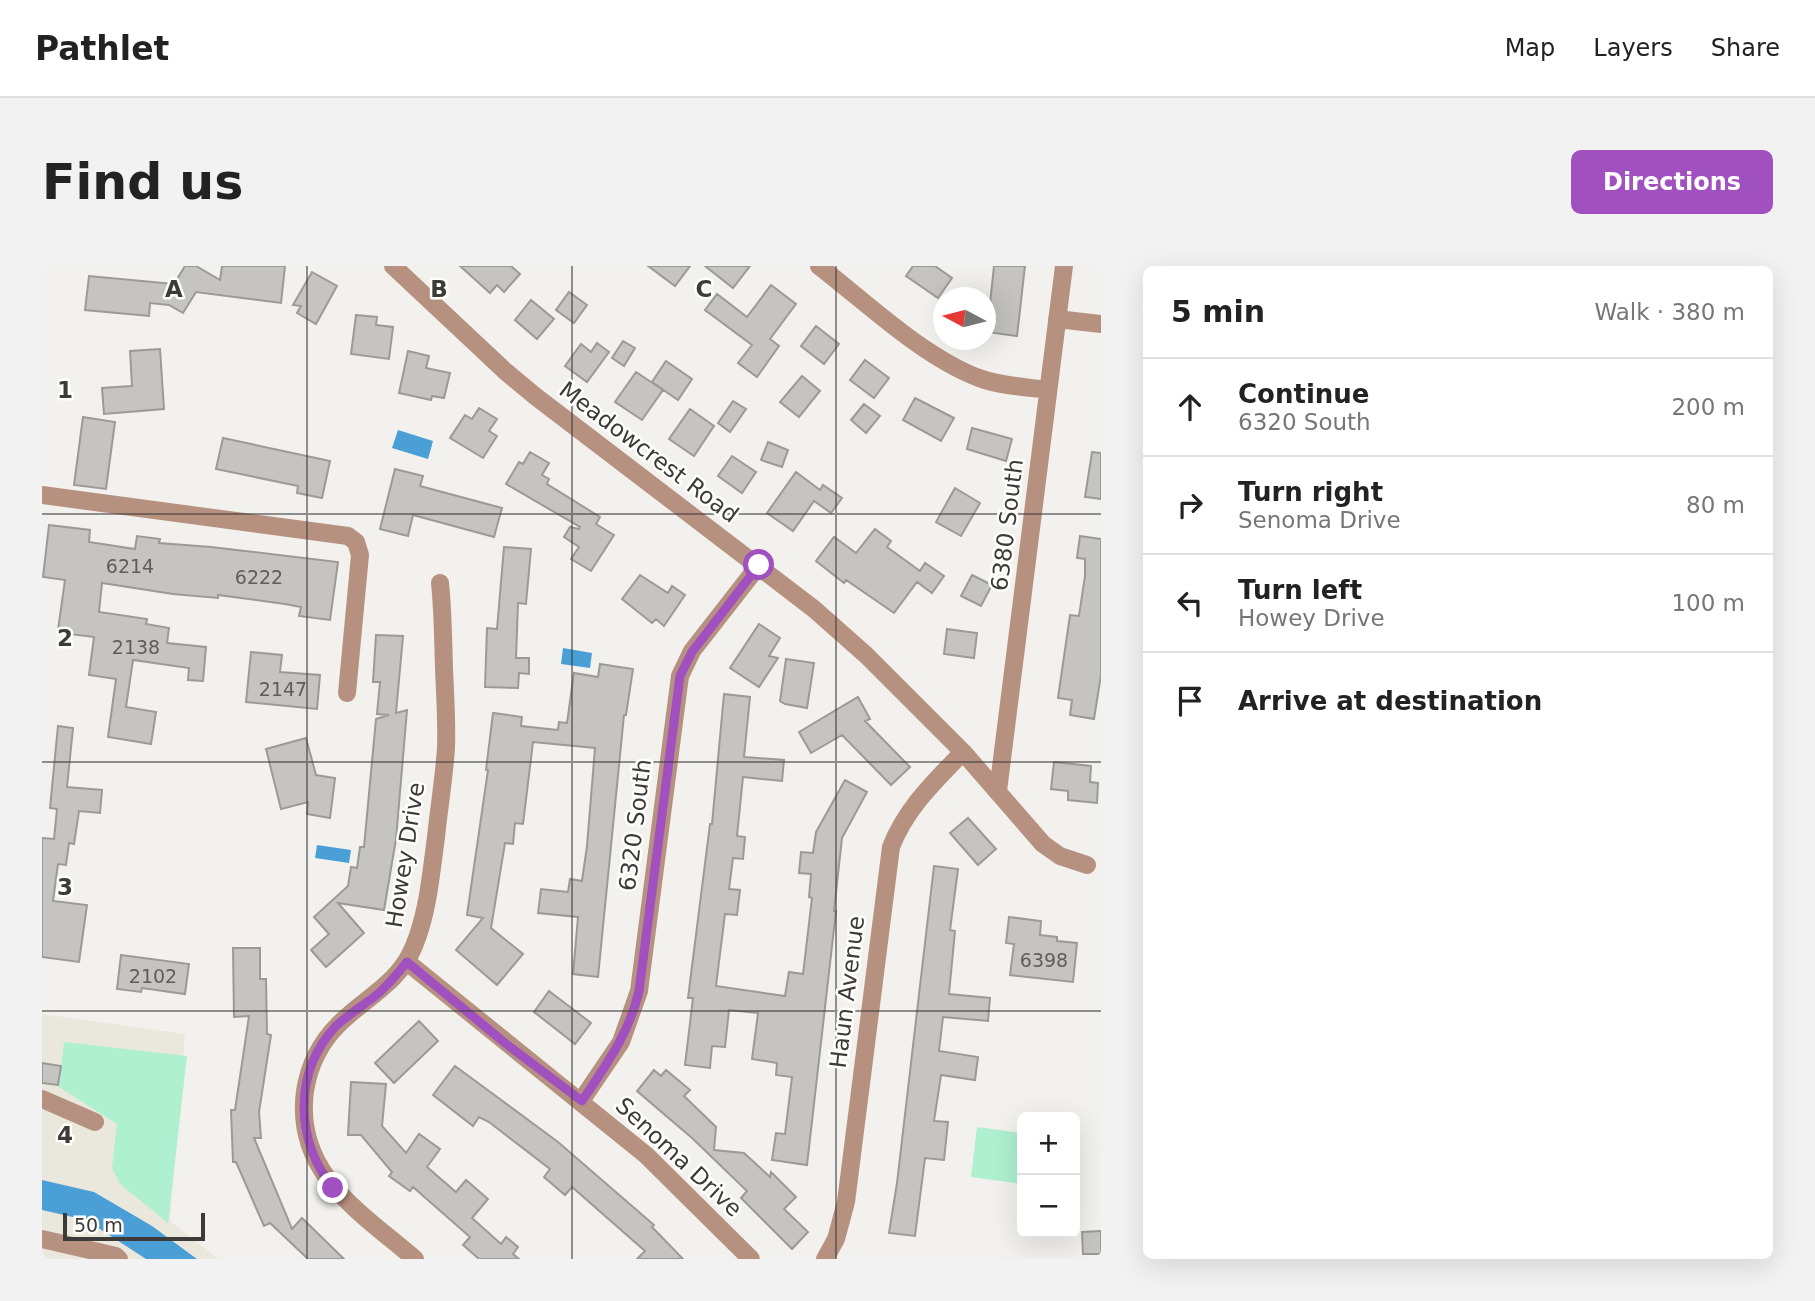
<!DOCTYPE html>
<meta charset="utf-8">
<style>
:root{--surface:#fff;--page:#f2f2f2;--text:#222;--muted:#767676;--line:#e0e0e0;--accent:#a150bf}
body{margin:0;font-family:"DejaVu Sans",sans-serif;background:var(--page);color:var(--text)}
.controls{position:absolute;right:21px;bottom:21px;display:grid;overflow:hidden;border-radius:10px;box-shadow:0 7px 28px #0002}
.controls button{width:63px;height:63px;display:grid;place-items:center;padding:0;border:0;border-bottom:2px solid var(--line);background:var(--surface);color:var(--text);font:35px sans-serif}
.compass{position:absolute;left:891px;top:21px;width:63px;height:63px;border-radius:50%;background:var(--surface);box-shadow:0 7px 28px #0002;rotate:277deg}
.scale{position:absolute;left:21px;bottom:18px;width:142px;box-sizing:border-box;padding-left:7px;border:4px solid #3c3b3a;border-top:0;font-size:19px;line-height:24px;white-space:nowrap;color:#3c3b3a;-webkit-text-stroke:5px #fffefb;paint-order:stroke}
.stop{position:absolute;width:21px;height:21px;margin:-16px;border:5px solid #a150bf;border-radius:50%;background:#fff}
.stop.end{background:#a150bf;border-color:#fff;box-shadow:0 2px 7px #0008}
.list{margin:0;padding:0;list-style:none}
h2{display:flex;justify-content:space-between;align-items:center;height:91px;margin:0;padding:0 28px;font-size:30px}
h2 small{font-size:23px;font-weight:400;color:var(--muted)}
.list li{display:grid;grid-template-columns:46px 1fr auto;gap:21px;align-items:center;box-sizing:border-box;height:98px;padding:0 28px;border-top:2px solid var(--line)}
.list b{display:block;font-size:26px;white-space:nowrap}
.list p{margin:0;font-size:23px;white-space:nowrap;color:var(--muted)}
.list em{font-size:23px;font-style:normal;color:var(--muted)}
.icon{flex:none;width:38px;height:38px;fill:none;stroke:currentColor;stroke-width:2;stroke-linecap:round;stroke-linejoin:round}
.map{position:relative;flex:none;width:1059px;height:993px;overflow:hidden;border-radius:10px}
header{display:flex;align-items:center;gap:42px;box-sizing:border-box;height:98px;padding:0 35px;background:var(--surface);border-bottom:2px solid var(--line)}
header strong{font-size:33px}
nav{display:flex;gap:38px;margin-inline-start:auto;font-size:24px}
.intro{display:flex;align-items:center;justify-content:space-between;box-sizing:border-box;height:168px;padding:0 42px}
h1{margin:0;font-size:49px}
.button{padding:18px 32px;border-radius:10px;background:var(--accent);color:#fff;font-size:24px;font-weight:700}
main{display:flex;gap:42px;padding:0 42px}
aside{flex:1;background:var(--surface);border-radius:10px;box-shadow:0 7px 28px #0002}
.map>svg:first-child{display:block}
</style>
<header>
<strong>Pathlet</strong>
<nav><a>Map</a><a>Layers</a><a>Share</a></nav>
</header>
<div class="intro"><h1>Find us</h1><a class="button">Directions</a></div>
<main>
<div class="map">
<svg width="1059" height="993" viewBox="0 0 1059 993">
<rect width="100%" height="100%" fill="#f2f1ed"/>
<path fill="#eae7dc" d="M 0,748 L 143,768 L 128,955 L 176,993 L 0,993 Z"/>
<path fill="#aff0d0" d="M 22,776 L 145,790 L 126,957 L 79,919 L 70,902 L 75,858 L 17,821 Z
M 935,861 L 980,867 L 980,918 L 929,911 Z"/>
<path fill="#4b9fd7" d="M 356,164 L 391,175 L 386,193 L 350,182 Z
M 521,382 L 550,387 L 548,402 L 519,398 Z
M 275,579 L 309,584 L 307,597 L 273,592 Z
M 0,914 L 52,926 L 110,960 L 155,993 L 104,993 L 44,954 L 0,944 Z"/>
<path fill="#c5c4c0" stroke="#9b9a96" stroke-width="2" d="M 143,0 L 154,0 L 178,14 L 180,0 L 243,0 L 239,37 L 154,26 L 141,47 L 127,39 L 108,37 L 107,50 L 43,44 L 47,10 L 132,18 Z
M 418,0 L 469,0 L 478,8 L 462,26 L 455,19 L 448,27 Z
M 606,0 L 648,0 L 633,20 Z
M 663,0 L 708,0 L 691,22 Z
M 871,0 L 893,0 L 910,12 L 896,32 L 864,10 Z
M 952,0 L 983,0 L 975,70 L 945,66 Z
M 270,6 L 295,20 L 274,58 L 255,47 L 259,40 L 251,39 Z
M 729,19 L 754,38 L 728,73 L 737,80 L 715,111 L 696,97 L 710,79 L 663,44 L 675,28 L 705,51 Z
M 527,26 L 545,39 L 532,57 L 514,44 Z
M 489,34 L 512,53 L 495,73 L 473,54 Z
M 314,49 L 335,51 L 334,59 L 351,61 L 347,93 L 309,88 Z
M 774,60 L 797,78 L 782,98 L 759,80 Z
M 581,75 L 593,82 L 582,100 L 570,92 Z
M 555,77 L 567,86 L 545,116 L 523,100 L 539,78 L 549,86 Z
M 118,83 L 122,143 L 62,148 L 60,122 L 90,120 L 88,85 Z
M 366,85 L 387,90 L 384,102 L 408,107 L 402,132 L 390,130 L 389,134 L 357,127 Z
M 823,94 L 847,112 L 832,132 L 808,114 Z
M 624,95 L 650,113 L 636,134 L 610,116 Z
M 594,106 L 621,124 L 600,154 L 573,136 Z
M 760,110 L 778,125 L 757,151 L 738,136 Z
M 873,132 L 912,152 L 899,175 L 861,154 Z
M 691,135 L 704,143 L 688,166 L 676,157 Z
M 822,138 L 838,150 L 824,167 L 809,154 Z
M 437,142 L 455,153 L 447,165 L 455,170 L 441,192 L 408,172 L 423,149 L 430,153 Z
M 648,143 L 672,160 L 652,190 L 627,173 Z
M 41,151 L 73,156 L 64,223 L 32,219 Z
M 930,162 L 970,173 L 964,195 L 925,183 Z
M 181,172 L 288,195 L 280,232 L 255,227 L 256,220 L 174,203 Z
M 726,176 L 746,184 L 740,201 L 719,194 Z
M 488,186 L 507,197 L 500,209 L 507,213 L 505,218 L 558,251 L 554,258 L 572,269 L 549,305 L 529,293 L 537,281 L 522,271 L 528,261 L 537,263 L 538,261 L 464,218 L 477,196 L 481,198 Z
M 1050,186 L 1059,187 L 1059,233 L 1043,231 Z
M 690,190 L 714,206 L 700,227 L 676,210 Z
M 353,203 L 381,210 L 378,220 L 460,242 L 452,271 L 371,249 L 366,270 L 338,263 Z
M 754,206 L 778,224 L 781,219 L 800,232 L 789,247 L 772,235 L 751,265 L 725,247 Z
M 913,222 L 938,237 L 919,270 L 894,256 Z
M 7,259 L 48,264 L 47,276 L 93,283 L 95,270 L 118,273 L 117,277 L 169,281 L 296,296 L 288,354 L 257,350 L 259,341 L 243,338 L 176,329 L 176,332 L 131,328 L 60,317 L 57,346 L 105,353 L 104,358 L 127,362 L 125,377 L 164,381 L 161,415 L 146,414 L 147,402 L 91,394 L 84,441 L 114,446 L 109,478 L 66,471 L 74,413 L 47,409 L 52,371 L 27,368 L 28,365 L 16,364 L 23,314 L 1,311 Z
M 833,263 L 849,275 L 845,281 L 878,305 L 883,297 L 902,310 L 890,327 L 875,316 L 852,347 L 804,314 L 802,317 L 774,295 L 792,271 L 814,287 Z
M 1038,270 L 1059,273 L 1059,409 L 1052,453 L 1028,449 L 1030,434 L 1016,432 L 1028,349 L 1037,350 L 1043,310 L 1043,293 L 1035,292 Z
M 462,281 L 489,283 L 484,338 L 476,337 L 474,392 L 487,392 L 487,408 L 477,407 L 476,422 L 443,421 L 445,362 L 455,363 Z
M 598,309 L 626,327 L 630,320 L 643,329 L 622,360 L 614,353 L 610,357 L 580,333 Z
M 930,309 L 950,319 L 939,340 L 919,330 Z
M 717,358 L 738,372 L 727,390 L 736,392 L 717,421 L 688,402 Z
M 905,363 L 935,367 L 932,392 L 902,388 Z
M 334,369 L 361,370 L 354,447 L 365,444 L 354,573 L 342,644 L 296,637 L 322,667 L 284,701 L 269,684 L 287,668 L 272,651 L 306,620 L 309,601 L 315,602 L 318,581 L 322,581 L 334,453 L 347,449 L 335,448 L 338,416 L 331,416 Z
M 209,386 L 240,389 L 238,406 L 278,409 L 275,443 L 204,436 Z
M 744,393 L 772,397 L 765,442 L 743,438 L 738,435 Z
M 558,398 L 591,403 L 584,449 L 582,449 L 556,711 L 531,708 L 536,651 L 496,647 L 499,623 L 526,626 L 528,613 L 540,615 L 545,580 L 553,482 L 491,476 L 481,558 L 473,557 L 471,578 L 463,577 L 449,662 L 481,688 L 455,719 L 414,684 L 441,652 L 425,649 L 446,504 L 444,504 L 451,447 L 480,451 L 479,460 L 516,464 L 517,456 L 525,457 L 532,407 L 556,411 Z
M 682,428 L 708,431 L 702,491 L 742,494 L 740,515 L 701,511 L 695,570 L 703,571 L 701,593 L 691,592 L 687,623 L 698,624 L 695,649 L 683,648 L 674,720 L 743,730 L 747,706 L 761,708 L 770,632 L 767,631 L 769,608 L 757,607 L 759,586 L 771,587 L 774,566 L 803,514 L 825,526 L 800,572 L 792,645 L 794,645 L 765,899 L 730,894 L 734,867 L 743,868 L 750,811 L 734,809 L 735,797 L 710,793 L 716,747 L 687,744 L 683,781 L 670,780 L 668,802 L 643,799 L 651,732 L 646,732 L 668,558 L 670,558 Z
M 816,431 L 828,453 L 823,455 L 868,501 L 849,519 L 800,469 L 769,487 L 757,466 Z
M 16,460 L 31,462 L 25,521 L 60,524 L 58,547 L 37,545 L 32,578 L 27,577 L 24,599 L 16,598 L 11,635 L 45,639 L 37,696 L 0,691 L 0,572 L 12,573 L 15,543 L 8,542 Z
M 264,472 L 274,509 L 293,512 L 288,552 L 265,548 L 266,536 L 239,543 L 224,483 Z
M 1012,496 L 1049,500 L 1048,516 L 1056,517 L 1055,537 L 1026,534 L 1026,525 L 1009,523 Z
M 926,552 L 954,583 L 936,599 L 908,567 Z
M 892,600 L 916,603 L 908,664 L 913,665 L 907,728 L 948,732 L 946,755 L 901,751 L 897,785 L 936,791 L 933,814 L 899,809 L 892,855 L 906,856 L 902,894 L 883,892 L 873,970 L 847,967 L 855,917 Z
M 967,651 L 999,655 L 998,669 L 1015,671 L 1015,675 L 1035,677 L 1031,716 L 968,709 L 972,678 L 964,677 Z
M 191,682 L 218,682 L 218,713 L 224,713 L 225,768 L 229,769 L 217,846 L 219,872 L 212,872 L 250,963 L 260,952 L 302,993 L 266,993 L 228,957 L 222,960 L 194,896 L 191,896 L 189,844 L 193,844 L 207,750 L 192,751 Z
M 79,689 L 147,698 L 143,728 L 100,722 L 99,726 L 75,723 Z
M 507,725 L 549,757 L 533,778 L 492,746 Z
M 377,755 L 396,775 L 352,817 L 333,797 Z
M 0,797 L 19,800 L 16,819 L 0,817 Z
M 413,800 L 516,876 L 612,959 L 610,961 L 641,993 L 595,993 L 603,985 L 530,921 L 523,929 L 502,911 L 508,903 L 447,856 L 437,851 L 431,860 L 391,829 Z
M 612,804 L 619,810 L 624,804 L 648,824 L 642,830 L 674,861 L 672,884 L 702,887 L 728,911 L 729,906 L 754,931 L 742,943 L 766,966 L 750,983 L 699,932 L 705,925 L 650,872 L 595,825 Z
M 309,816 L 344,818 L 340,860 L 364,887 L 377,868 L 398,883 L 385,901 L 414,926 L 424,914 L 446,933 L 430,952 L 459,978 L 464,971 L 476,981 L 471,988 L 477,993 L 437,993 L 421,979 L 428,971 L 371,921 L 368,925 L 347,910 L 350,906 L 319,869 L 306,869 Z
M 1059,965 L 1059,988 L 1041,988 L 1040,966 Z"/>
<g fill="none" stroke-linecap="round" stroke-linejoin="round">
<path stroke="#b79180" stroke-width="18" d="M 351,0 L 463,105 L 493,130 L 772,343 L 824,389 L 921,486 L 1001,578 L 1018,590 L 1045,599
M 777,0 C 825,37 881,91 937,112 C 959,120 983,121 1006,124
M 1015,53 L 1059,58
M 0,229 L 306,270 L 314,276 L 318,289 L 305,427
M 956,525 L 1022,0
M 365,696 L 604,889 L 709,993
M 0,833 L 53,856
M 539,835 L 579,776 L 597,725 L 638,410 L 650,385 L 717,299
M 0,973 L 74,990 L 77,993
M 373,993 C 318,946 252,907 263,825 C 267,800 278,777 296,759 C 322,732 357,718 372,680 C 386,646 389,608 394,571 C 397,542 402,512 404,482 C 405,455 403,429 402,402 C 401,373 401,346 398,317
M 783,993 L 794,973 L 804,936 L 849,581 C 864,542 893,515 921,486"/>
</g>
<g fill="none" stroke-linecap="round" stroke-linejoin="round">
<path stroke="#a150bf" stroke-width="9" d="M 291,922 C 253,874 251,806 294,760 C 306,749 320,740 332,731 C 345,721 355,708 365,696 L 463,777 L 540,835 C 564,799 587,768 597,725 L 638,410 L 650,386 L 717,299"/>
</g>
<path fill="none" stroke="#3c3b3a" stroke-width="2" stroke-opacity="0.55" d="M 265,0 L 265,993M 530,0 L 530,993M 794,0 L 794,993M 0,248 L 1059,248M 0,496 L 1059,496M 0,745 L 1059,745"/>
<g text-anchor="middle" stroke-width="5" stroke-linejoin="round" paint-order="stroke">
<g font-size="19" fill="#5e5d5c">
<text x="88" y="307">6214</text>
<text x="217" y="318">6222</text>
<text x="94" y="388">2138</text>
<text x="241" y="430">2147</text>
<text x="1002" y="701">6398</text>
<text x="111" y="717">2102</text>
</g>
<g font-size="23" fill="#3c3b3a" stroke="#fffefb">
<text transform="translate(607 186) rotate(37)" y="8">Meadowcrest Road</text>
<text transform="translate(965 259) rotate(-83)" y="8">6380 South</text>
<text transform="translate(593 559) rotate(-83)" y="8">6320 South</text>
<text transform="translate(363 589) rotate(-81)" y="8">Howey Drive</text>
<text transform="translate(805 726) rotate(-83)" y="8">Haun Avenue</text>
<text transform="translate(637 891) rotate(43)" y="8">Senoma Drive</text>
</g>
</g>
<g font-size="23" text-anchor="middle" font-weight="bold" fill="#3c3b3a" stroke="#fffefb" stroke-width="5" stroke-linejoin="round" paint-order="stroke">
<text x="132" y="31">A</text>
<text x="397" y="31">B</text>
<text x="662" y="31">C</text>
<text x="23" y="132">1</text>
<text x="23" y="380">2</text>
<text x="23" y="629">3</text>
<text x="23" y="877">4</text>
</g>
</svg>
<div class="controls">
<button>+</button>
<button>−</button>
</div>
<svg class="compass" viewBox="-18 -18 36 36"><path d="M0-13l5 13h-10z" fill="#e53935"/><path d="M0 13l5-13h-10z" fill="#767676"/></svg>
<div class="scale">50 m</div>
<div class="stop" style="left:717px;top:299px"></div>
<div class="stop end" style="left:291px;top:922px"></div>
</div>
<aside>
<h2>5 min<small>Walk · 380 m</small></h2>
<ul class="list">
<li><svg class="icon" aria-label="ahead" viewBox="0 0 24 24"><path d="M12 20V5M6 11l6-6 6 6"/></svg><div><b>Continue</b><p>6320 South</p></div><em>200 m</em></li>
<li><svg class="icon" aria-label="right" viewBox="0 0 24 24"><path d="M7 20v-9h11M14 6l5 5-5 5"/></svg><div><b>Turn right</b><p>Senoma Drive</p></div><em>80 m</em></li>
<li><svg class="icon" aria-label="left" viewBox="0 0 24 24"><path d="M17 20v-9H6M10 6l-5 5 5 5"/></svg><div><b>Turn left</b><p>Howey Drive</p></div><em>100 m</em></li>
<li><svg class="icon" aria-label="arrive" viewBox="0 0 24 24"><path d="M6 21V4h12l-3 4 3 4H6"/></svg><div><b>Arrive at destination</b></div></li>
</ul>
</aside>
</main>
